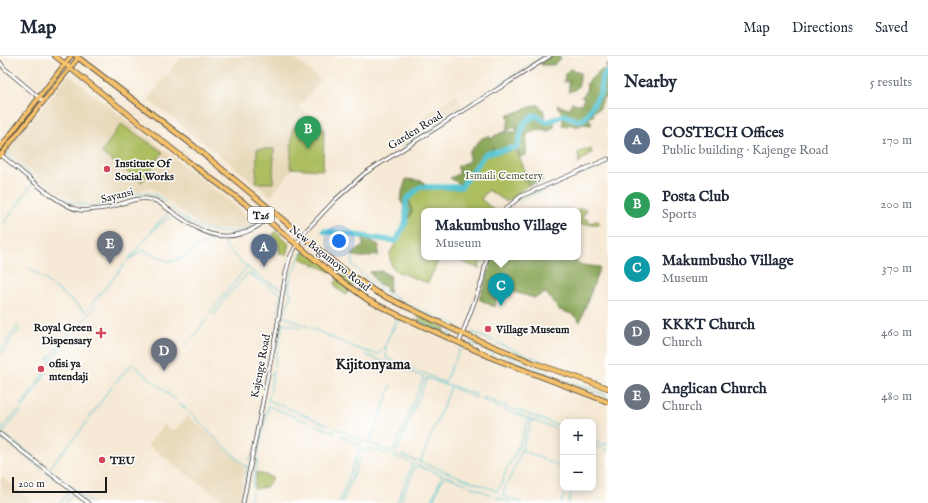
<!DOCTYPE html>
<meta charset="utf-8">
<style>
:root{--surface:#fff;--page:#f2f2f3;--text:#1f2937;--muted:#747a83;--line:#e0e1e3;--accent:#1a73e8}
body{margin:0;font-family:"IM FELL English",serif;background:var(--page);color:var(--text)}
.controls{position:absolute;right:12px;bottom:12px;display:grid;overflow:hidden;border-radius:8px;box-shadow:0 2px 10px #0003}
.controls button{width:36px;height:36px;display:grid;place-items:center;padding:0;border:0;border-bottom:1px solid var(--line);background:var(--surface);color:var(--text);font:20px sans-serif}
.scale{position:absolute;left:12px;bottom:10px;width:95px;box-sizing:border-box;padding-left:4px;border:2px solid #1c1c1c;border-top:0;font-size:11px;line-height:14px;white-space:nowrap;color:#1c1c1c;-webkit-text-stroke:3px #fff;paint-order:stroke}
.you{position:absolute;left:339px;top:185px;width:14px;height:14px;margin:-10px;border:3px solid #fff;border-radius:50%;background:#1a73e8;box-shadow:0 0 0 6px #1a73e833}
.badge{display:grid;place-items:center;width:26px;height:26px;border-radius:50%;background:var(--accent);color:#fff;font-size:13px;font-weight:700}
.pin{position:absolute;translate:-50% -33px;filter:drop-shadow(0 1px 2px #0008)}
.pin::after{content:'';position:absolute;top:21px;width:14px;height:12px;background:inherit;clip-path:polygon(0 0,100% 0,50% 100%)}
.popup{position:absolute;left:421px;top:152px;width:160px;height:52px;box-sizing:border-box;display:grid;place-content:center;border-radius:8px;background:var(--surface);filter:drop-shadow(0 1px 3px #0005);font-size:13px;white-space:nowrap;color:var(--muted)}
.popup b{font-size:15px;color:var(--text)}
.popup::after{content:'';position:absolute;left:50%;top:100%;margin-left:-8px;border:8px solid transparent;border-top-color:var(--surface)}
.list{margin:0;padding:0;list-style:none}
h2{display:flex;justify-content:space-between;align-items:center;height:52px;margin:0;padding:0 16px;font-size:17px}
h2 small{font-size:13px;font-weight:400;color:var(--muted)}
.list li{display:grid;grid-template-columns:26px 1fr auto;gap:12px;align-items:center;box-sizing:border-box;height:64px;padding:0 16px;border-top:1px solid var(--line)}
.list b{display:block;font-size:15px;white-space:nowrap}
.list p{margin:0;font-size:13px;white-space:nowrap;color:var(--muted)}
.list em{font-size:13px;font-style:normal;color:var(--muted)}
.map{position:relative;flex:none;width:608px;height:447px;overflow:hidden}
header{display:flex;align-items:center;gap:24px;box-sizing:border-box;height:56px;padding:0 20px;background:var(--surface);border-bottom:1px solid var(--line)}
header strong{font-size:19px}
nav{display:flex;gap:22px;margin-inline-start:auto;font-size:14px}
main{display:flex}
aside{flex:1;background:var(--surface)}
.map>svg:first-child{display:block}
</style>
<header>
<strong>Map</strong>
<nav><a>Map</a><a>Directions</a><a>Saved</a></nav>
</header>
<main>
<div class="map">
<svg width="608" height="447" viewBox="0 0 608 447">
<rect width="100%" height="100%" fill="#fff"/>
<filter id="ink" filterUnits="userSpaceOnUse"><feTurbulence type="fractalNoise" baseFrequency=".025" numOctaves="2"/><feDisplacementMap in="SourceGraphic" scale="8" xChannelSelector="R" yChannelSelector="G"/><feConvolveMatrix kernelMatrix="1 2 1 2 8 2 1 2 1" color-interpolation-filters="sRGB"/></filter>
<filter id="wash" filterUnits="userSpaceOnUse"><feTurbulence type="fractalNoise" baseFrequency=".012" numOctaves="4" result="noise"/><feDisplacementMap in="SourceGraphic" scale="16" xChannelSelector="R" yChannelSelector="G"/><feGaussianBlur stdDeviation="0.9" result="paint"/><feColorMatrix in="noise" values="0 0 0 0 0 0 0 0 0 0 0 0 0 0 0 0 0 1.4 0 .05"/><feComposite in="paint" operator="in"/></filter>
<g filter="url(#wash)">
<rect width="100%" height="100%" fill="#f6e9d5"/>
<path fill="#e8d9ba" d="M 182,0 L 291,0 L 321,24 L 299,51 L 325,72 L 271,140 L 148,43 Z
M 69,19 L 254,165 L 246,173 L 207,173 L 198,168 L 150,131 L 100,148 L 89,149 L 78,147 L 48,130 L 5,95 Z
M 456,38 L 463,50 L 430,72 L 422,61 Z
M 188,361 L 227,392 L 245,411 L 240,447 L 226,447 L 148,389 L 164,368 L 170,374 L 175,373 Z
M 2,421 L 34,447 L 0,447 L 0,423 Z"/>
<path fill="#acbe61" stroke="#646d3e" d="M 121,68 L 163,96 L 142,126 L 101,97 Z
M 293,71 L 324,73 L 323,114 L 290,112 Z
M 257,93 L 274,93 L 273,127 L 256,127 Z
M 585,93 L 591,93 L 592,97 L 589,97 L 588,101 L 581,104 L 579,108 L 578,97 Z
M 516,94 L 531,127 L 507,146 L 488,134 L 481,143 L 495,155 L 424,155 L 424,201 L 440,201 L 428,227 L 398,216 L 392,211 L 389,199 L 412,156 L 409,144 L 421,133 L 461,133 L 486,99 Z
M 578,153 L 586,153 L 586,156 L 582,161 L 588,164 L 590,167 L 597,164 L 600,168 L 598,169 L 578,168 Z
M 276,175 L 289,188 L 286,199 L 280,198 L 278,187 L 272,179 Z
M 305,193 L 327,207 L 333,214 L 331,216 L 300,202 Z
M 452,201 L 481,201 L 479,213 Z
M 340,219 L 345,220 L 354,228 L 346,239 L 336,232 L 335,227 Z
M 418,259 L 445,272 L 445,273 L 440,276 L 430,273 L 429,270 L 419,265 Z
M 257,416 L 273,422 L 266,431 L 254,433 Z"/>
<path fill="#89a557" stroke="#52603a" d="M 551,0 L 560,0 L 561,2 L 554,9 L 541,9 L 540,8 Z
M 606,7 L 608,7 L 608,44 L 606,40 L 603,42 L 600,52 L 593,56 L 594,59 L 588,63 L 591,65 L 591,69 L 582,68 L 580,70 L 574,70 L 571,68 L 566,70 L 562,69 L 564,60 L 557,49 L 569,53 L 572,46 L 577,48 L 582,47 L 584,42 L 581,41 L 586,36 L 587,27 L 600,14 L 606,14 Z
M 570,13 L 580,17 C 580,27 580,33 569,36 L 569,25 L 564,26 L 565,18 Z
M 538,48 L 543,53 L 546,67 L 554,65 L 554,71 L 549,75 L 539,73 L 527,78 L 526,99 L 520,101 L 517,94 L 495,97 L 493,91 L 491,99 L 486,99 L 463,130 L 450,122 L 459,118 L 459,114 L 457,111 L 469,105 L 469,96 L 482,82 L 489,80 L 492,83 L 494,80 L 503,76 L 516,76 L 517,70 L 506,75 L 509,63 L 507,60 Z
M 533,118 L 541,120 L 542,124 L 539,128 L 534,127 L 530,129 L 524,124 L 525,120 Z
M 406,123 L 423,125 L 426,133 L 421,133 L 409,144 L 412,156 L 409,161 L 400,143 Z
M 363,181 L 379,189 L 378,200 L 375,198 C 367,202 360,202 352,199 L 363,190 Z
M 490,201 L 552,201 L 561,205 L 566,201 L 569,201 L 582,209 L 600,211 L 580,266 L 572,258 L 559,254 L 546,237 L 534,242 L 507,234 L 498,239 L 494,251 L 479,243 L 490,213 Z
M 381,215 L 391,220 L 389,231 L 390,236 L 387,236 L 386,231 L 378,228 L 370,216 Z"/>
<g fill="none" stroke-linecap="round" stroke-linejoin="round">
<path stroke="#5ac6d3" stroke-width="1" d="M 467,49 L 544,0
M 431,73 L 463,52
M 404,90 L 427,76
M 5,96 C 29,118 67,158 102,148 C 119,144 135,134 152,138 C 166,142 172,154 183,162 C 206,179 241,182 263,163
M 518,147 L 526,141 L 608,107
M 510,155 L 512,152
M 4,167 L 33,127
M 187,168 L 190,170
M 192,172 L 197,175
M 152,176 C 159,167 166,165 173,159
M 199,177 L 213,181 L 216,184
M 289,178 L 295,185
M 225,184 L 225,190 C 241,207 260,224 282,233
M 302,196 L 291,219 L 289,232 L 291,239 L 283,260 L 361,294 L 378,298 L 384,293 L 396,263
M 353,201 L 352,208 C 378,237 419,255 456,269
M 131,202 L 143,194 C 151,200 161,200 169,206 C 188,203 198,186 216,184
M 127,205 C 143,189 153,170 170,155
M 30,212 L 86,256
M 88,253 L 125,208
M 210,256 L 247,211
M 214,259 L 223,245 L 248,217 L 281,238 L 278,255
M 423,265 L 422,267 L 452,279
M 82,266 L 96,250
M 391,276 L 400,263
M 472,276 L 516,295 L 598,326
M 13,281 L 20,273
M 192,282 L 208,262
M 468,286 L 487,294 L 493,299
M 5,287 L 18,270
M 64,287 L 82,267
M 386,289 L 386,302 L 414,313
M 184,291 L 188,286
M 0,293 L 2,290
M 487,294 L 494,296
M 499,297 L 527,309
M 0,299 L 11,284
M 366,299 L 395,310
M 455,304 L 461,290
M 47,305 L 71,274
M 49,308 L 62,290
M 274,310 L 283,267 L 301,272
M 534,312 L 556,320
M 417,314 L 445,327 L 453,307
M 562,323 L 608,340
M 115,327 L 132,308 L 176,344
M 450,329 L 477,339
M 35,330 L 46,314
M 391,330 L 370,387 L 393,396 L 424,321 L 399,311
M 37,331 L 47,315
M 453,332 L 476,342
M 270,337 L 273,315
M 482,341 L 508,351
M 480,343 L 501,352
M 268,344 L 328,369
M 268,345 L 269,340
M 180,348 L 186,353
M 20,351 L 33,333
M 511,352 L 563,371
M 22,353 L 35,334
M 504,353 L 554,372
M 189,356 L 247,412
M 314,368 L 335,377
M 334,372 L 368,387
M 0,375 L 18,354
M 2,377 L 21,355
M 4,378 L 46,410
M 0,381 L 42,413
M 593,385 L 602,388 L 608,388
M 593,389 L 608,394
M 522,394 L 563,412
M 362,397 L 369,392 L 388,398
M 396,397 L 427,322 L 451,331 L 420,406
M 258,398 L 268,350 L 308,366
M 393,399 L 409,406
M 401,399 L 497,435 C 505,425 503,418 509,409 C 517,395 524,378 529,362
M 249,404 L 251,400
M 418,410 L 442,419
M 49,413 L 83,371 L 112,330
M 51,415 L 92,447
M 46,416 L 56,424
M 245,430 L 247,409
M 470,430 L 491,439
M 252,431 L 258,403
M 496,441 L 512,447
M 80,443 L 85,447
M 60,447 L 70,435
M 65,447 L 74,437
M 250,447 L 252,436
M 339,447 L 361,389 L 340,379
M 342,447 L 360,402
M 397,447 L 413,407
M 400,447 L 416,409
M 431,447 L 442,419
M 433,447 L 439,430 L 445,420 L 467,428
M 522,447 L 504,440 L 503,437 L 517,406 L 532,364
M 561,447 L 567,432
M 568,447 L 573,432"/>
<path stroke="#5ac6d3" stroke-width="5.5" d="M 324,175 L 396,185 L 406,166 L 406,144 L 420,131 L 461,131 L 485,98 L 517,91 L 524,67 L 535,59 L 547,66 L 564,59 L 578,65 L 585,62 L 601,36 L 602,22 L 608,15"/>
</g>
</g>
<g filter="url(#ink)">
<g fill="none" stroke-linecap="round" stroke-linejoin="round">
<defs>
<path id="minor" d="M 0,6 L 4,12 L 43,45
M 0,98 C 19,113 57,149 79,154 C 88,155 97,153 106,152 C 123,149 136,139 153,144 C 161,146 164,151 171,155 C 192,170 213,186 240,178 C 250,175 259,171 266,163
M 503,155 L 521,140 L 608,103
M 459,287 L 482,225 L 487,201
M 0,378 L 88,447
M 243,447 L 277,272 L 286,216 L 290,201 L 302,179 L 335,144 L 365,117 L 550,0"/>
<path id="major" d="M 0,92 L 71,0
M 0,100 L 78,2"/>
<path id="highway" d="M 55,0 L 186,104 L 266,163 L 335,220 L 368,244 L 396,258 L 495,303 L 608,346
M 76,0 L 194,90 L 341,212 L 376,236 L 463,278 L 534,307 L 608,332"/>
</defs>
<use href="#minor" stroke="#3d3b38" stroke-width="4.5"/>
<use href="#major" stroke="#3d3b38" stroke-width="5.5"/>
<use href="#highway" stroke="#3d3b38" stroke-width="6"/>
<use href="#minor" stroke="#fff" stroke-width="3"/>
<use href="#major" stroke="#f5c16b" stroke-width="4"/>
<use href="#highway" stroke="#f5c16b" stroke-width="4.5"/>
</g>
</g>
<g fill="#d1495b" stroke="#fff" stroke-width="1.5">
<circle cx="107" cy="113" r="4"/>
<circle cx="488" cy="273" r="4"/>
<path d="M99 271h4v4h4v4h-4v4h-4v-4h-4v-4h4z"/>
<circle cx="41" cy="313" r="4"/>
<circle cx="102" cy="404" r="4"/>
</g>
<g text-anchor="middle" stroke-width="3" stroke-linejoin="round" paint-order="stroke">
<rect fill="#fff" stroke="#606060" stroke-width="1" x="248" y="151" width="26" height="16" rx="3"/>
<g font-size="10" font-weight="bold" fill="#1c1c1c">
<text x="261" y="163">T26</text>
</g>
<g font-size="11" fill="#1c1c1c" stroke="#fff">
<text transform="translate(415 74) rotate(-32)" y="4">Garden Road</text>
<text transform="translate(117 139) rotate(-14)" y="4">Sayansi</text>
<text transform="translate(330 202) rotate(38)" y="4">New Bagamoyo Road</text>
<text transform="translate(260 310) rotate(-79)" y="4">Kajenge Road</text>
</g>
<g font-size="11" font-weight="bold" fill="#1c1c1c" stroke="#fff" text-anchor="start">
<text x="115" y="111">Institute Of<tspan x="115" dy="13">Social Works</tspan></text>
<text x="92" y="275" text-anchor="end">Royal Green<tspan x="92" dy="13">Dispensary</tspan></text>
<text x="496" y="277">Village Museum</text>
<text x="49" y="311">ofisi ya<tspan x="49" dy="13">mtendaji</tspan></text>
<text x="110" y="408">TEU</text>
</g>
<g font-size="11" fill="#565d38" stroke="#fff">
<text x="504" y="123">Ismaili Cemetery</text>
</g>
<g font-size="15" font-weight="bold" fill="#1c1c1c" stroke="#fff">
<text x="373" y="313">Kijitonyama</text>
</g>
</g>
</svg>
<div class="controls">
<button>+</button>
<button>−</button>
</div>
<div class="scale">200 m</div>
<div class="you"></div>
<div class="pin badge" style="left:264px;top:211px;background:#5c6f8a">A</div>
<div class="pin badge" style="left:308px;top:93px;background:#2e9e5b">B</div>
<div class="pin badge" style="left:501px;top:250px;background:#0f9aa8">C</div>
<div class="popup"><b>Makumbusho Village</b>Museum</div>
<div class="pin badge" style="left:164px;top:315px;background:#6b7280">D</div>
<div class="pin badge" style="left:110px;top:208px;background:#6b7280">E</div>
</div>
<aside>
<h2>Nearby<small>5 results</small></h2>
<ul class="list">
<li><span class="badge" style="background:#5c6f8a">A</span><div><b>COSTECH Offices</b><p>Public building · Kajenge Road</p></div><em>170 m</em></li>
<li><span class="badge" style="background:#2e9e5b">B</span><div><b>Posta Club</b><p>Sports</p></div><em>200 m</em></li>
<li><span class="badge" style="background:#0f9aa8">C</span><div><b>Makumbusho Village</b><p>Museum</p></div><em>370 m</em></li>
<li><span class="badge" style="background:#6b7280">D</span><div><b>KKKT Church</b><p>Church</p></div><em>460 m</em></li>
<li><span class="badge" style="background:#6b7280">E</span><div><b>Anglican Church</b><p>Church</p></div><em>480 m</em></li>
</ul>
</aside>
</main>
